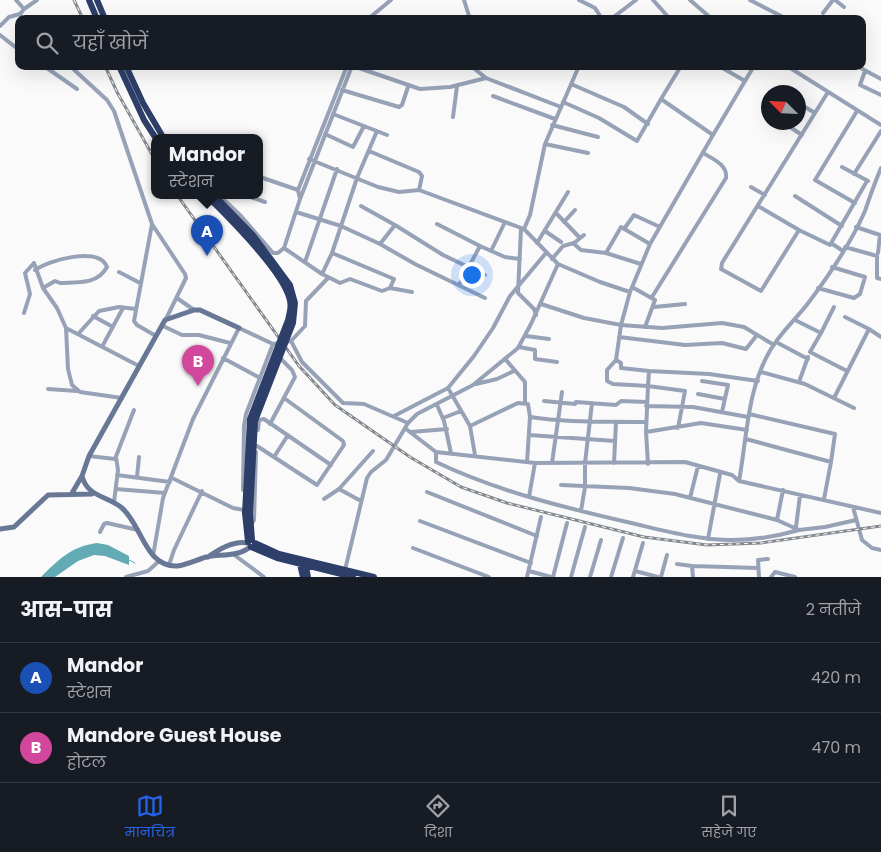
<!DOCTYPE html>
<html lang="hi">
<meta charset="utf-8">
<style>
:root{--surface:#171b24;--page:#242831;--text:#f1f3f6;--muted:#9ea1a6;--line:#363941;--accent:#2563eb}
body{margin:0;font-family:Poppins,"Noto Sans Devanagari",sans-serif;background:var(--page);color:var(--text)}
.compass{position:absolute;left:761px;top:85px;width:45px;height:45px;border-radius:50%;background:var(--surface);box-shadow:0 5px 20px #0002;rotate:294deg}
.you{position:absolute;left:471px;top:274px;width:18px;height:18px;margin:-12px;border:4px solid #fff;border-radius:50%;background:#1a73e8;box-shadow:0 0 0 8px #1a73e833}
.badge{display:grid;place-items:center;width:32px;height:32px;border-radius:50%;background:var(--accent);color:#fff;font-size:16px;font-weight:700}
.pin{position:absolute;translate:-50% -41px;filter:drop-shadow(0 1px 2px #0008)}
.pin::after{content:'';position:absolute;top:26px;width:18px;height:15px;background:inherit;clip-path:polygon(0 0,100% 0,50% 100%)}
.popup{position:absolute;left:151px;top:134px;width:112px;height:65px;box-sizing:border-box;display:grid;place-content:center;border-radius:10px;background:var(--surface);filter:drop-shadow(0 1px 4px #0005);font-size:16px;white-space:nowrap;color:var(--muted)}
.popup b{font-size:19px;color:var(--text)}
.popup::after{content:'';position:absolute;left:50%;top:100%;margin-left:-10px;border:10px solid transparent;border-top-color:var(--surface)}
.list{margin:0;padding:0;list-style:none}
h2{display:flex;justify-content:space-between;align-items:center;height:65px;margin:0;padding:0 20px;font-size:21px}
h2 small{font-size:16px;font-weight:400;color:var(--muted)}
.list li{display:grid;grid-template-columns:32px 1fr auto;gap:15px;align-items:center;box-sizing:border-box;height:70px;padding:0 20px;border-top:1px solid var(--line)}
.list b{display:block;font-size:19px;white-space:nowrap}
.list p{margin:0;font-size:16px;white-space:nowrap;color:var(--muted)}
.list em{font-size:16px;font-style:normal;color:var(--muted)}
.icon{flex:none;width:28px;height:28px;fill:none;stroke:currentColor;stroke-width:2;stroke-linecap:round;stroke-linejoin:round}
.map{position:relative;flex:none;width:881px;height:577px;overflow:hidden}
.search{position:absolute;background:var(--surface);box-shadow:0 5px 20px #0002;left:15px;right:15px;top:15px;height:55px;display:flex;align-items:center;gap:12px;box-sizing:border-box;padding:0 18px;border-radius:10px;color:var(--muted);font-size:19px}
.sheet{height:205px;background:var(--surface)}
nav{display:flex;justify-content:space-around;align-items:center;box-sizing:border-box;height:70px;border-top:1px solid var(--line);background:var(--surface);font-size:14px;color:var(--muted)}
nav a{display:grid;justify-items:center;gap:2px}
nav .on{color:var(--accent)}
.map>svg:first-child{display:block}
</style>
<div class="map">
<svg width="881" height="577" viewBox="0 0 881 577">
<rect width="100%" height="100%" fill="#fafafa"/>
<path fill="#63abb4" d="M 97,543 L 108,545 L 129,556 L 129,565 L 105,556 L 94,555 L 78,561 L 55,577 L 41,577 C 58,560 72,546 97,543 Z"/>
<g fill="none" stroke-linecap="round" stroke-linejoin="round">
<path stroke="#63abb4" stroke-width="1" d="M 129,560 L 135,563"/>
<path stroke="#97a2b7" stroke-width="4" d="M 16,0 L 24,9 L 20,14 L 22,19
M 464,0 L 470,19
M 579,0 L 595,8 L 602,19
M 653,0 L 670,19
M 690,0 L 712,19
M 750,0 L 787,19
M 835,0 L 844,7
M 24,9 L 37,0
M 823,13 L 833,0
M 368,19 L 391,0
M 611,19 L 636,0
M 0,26 L 9,17 L 20,14
M 0,35 L 19,50
M 44,66 L 77,89
M 70,66 L 107,100 L 114,111 L 152,224 L 185,274 L 186,278 L 166,319
M 353,66 L 420,89 L 450,87 L 486,78
M 471,66 L 486,78 L 561,107
M 719,66 L 745,81 L 754,66
M 787,66 L 881,125
M 857,66 L 881,79
M 865,71 L 860,85 L 881,95
M 571,84 L 624,107 L 648,124
M 342,90 L 399,107 L 402,105 L 408,87
M 493,96 L 555,119
M 661,99 L 681,66
M 563,102 L 599,118 L 637,141 L 661,99 L 713,135 L 650,244 L 630,292 L 621,325 L 662,328 L 722,323 L 744,327 L 774,345
M 800,104 L 815,113
M 333,114 L 387,135
M 453,117 L 457,86
M 552,125 L 598,137
M 787,125 L 802,135
M 325,134 L 353,147 L 364,126
M 713,135 L 745,81
M 545,144 L 588,153
M 369,151 L 419,172 L 422,176 L 419,190
M 309,159 L 378,187 L 399,192 L 419,190 L 524,229 L 530,215 L 545,144 L 579,66
M 842,167 L 868,181
M 881,168 C 875,182 870,196 865,211 C 851,243 830,274 809,302 C 797,318 781,332 771,349 C 747,388 747,438 739,481 L 881,513
M 854,174 L 881,131
M 260,177 L 298,190
M 751,187 L 765,195
M 219,195 L 241,216 L 273,253 L 278,253 L 284,248 L 300,199 L 352,66
M 245,195 L 265,202
M 795,196 L 842,226
M 300,199 L 298,190 L 347,66
M 855,203 L 815,180 L 857,111
M 361,206 L 395,225
M 758,206 L 799,230 L 830,245 L 867,181
M 296,212 L 341,226 L 380,244 L 415,264 L 485,298
M 556,213 L 580,238
M 564,222 L 575,210
M 152,224 L 134,321 L 137,325 L 156,336
M 437,224 L 480,246
M 856,227 L 880,235 L 878,253
M 521,229 L 518,293 L 534,309 L 536,315
M 624,229 L 634,215 L 660,227
M 799,230 L 761,291 L 721,269 L 722,263 L 828,92
M 545,231 L 561,242
M 537,243 L 568,192
M 573,243 L 581,250 L 606,253 L 641,264
M 831,243 L 843,251
M 380,244 L 395,225 L 443,255 L 485,275
M 845,247 L 877,256 L 877,278 L 881,279
M 284,248 L 322,274 L 340,283 L 350,279 L 382,291 L 390,288 L 394,279 L 332,253 L 322,274
M 491,251 L 505,222
M 332,253 L 357,178 L 377,131
M 606,253 L 621,227 L 650,244
M 552,259 L 563,246 L 574,243 L 584,235
M 305,262 L 337,169
M 34,263 L 43,288 L 57,308 L 66,328 L 68,369 L 72,385 L 80,392 L 122,398
M 558,264 L 600,282 L 630,292
M 35,270 C 49,260 99,246 107,267 C 97,285 78,282 60,283 L 55,281 L 43,288
M 119,272 L 140,283
M 459,285 L 480,246 L 505,257 L 520,259
M 632,287 L 655,300 L 645,327
M 390,288 L 412,292
M 818,288 L 854,298 L 860,294 L 865,277 L 832,267
M 652,297 L 726,178 C 728,165 713,159 703,153
M 177,298 L 194,310
M 541,304 L 584,318 L 621,325 L 616,360 L 607,370 L 607,381 L 613,384 L 648,386 L 646,432 L 648,464
M 654,307 L 685,304
M 24,313 L 30,294 L 25,273 L 34,263
M 93,316 L 113,327
M 845,317 L 869,329
M 795,320 L 821,333 L 810,352 L 847,371
M 163,326 L 182,335 L 199,335 L 230,343
M 66,328 L 139,366
M 79,333 L 99,311 L 119,307 L 136,309
M 821,333 L 834,307
M 526,336 L 549,339
M 619,337 L 685,345 L 722,343 L 746,349 L 757,335
M 291,341 L 305,326 L 306,301 L 328,278
M 776,342 L 808,359
M 103,345 L 123,308
M 519,347 L 535,350 L 535,359 L 557,362
M 223,358 L 260,378
M 506,360 L 525,382 L 525,403
M 616,360 L 621,363 L 621,368 L 649,371
M 761,372 L 805,384 L 854,408
M 702,381 L 728,385 L 722,412
M 799,382 L 808,357
M 476,384 L 497,379 L 514,371
M 448,388 L 470,426 L 475,455
M 48,389 L 77,391
M 698,394 L 725,399
M 834,398 L 869,329 L 881,337
M 544,401 L 575,404 L 576,402 L 616,405 L 621,401 L 647,402
M 437,405 L 444,421 L 451,453
M 646,406 L 693,407 L 748,417
M 749,414 L 835,434 L 831,462
M 394,416 L 448,388 L 474,356 L 493,328 L 510,296 L 546,253
M 530,417 C 569,423 607,421 646,422
M 443,418 L 461,411
M 270,424 L 295,377 L 292,370 L 280,358
M 470,426 L 518,403 L 528,404 L 530,417 L 527,462
M 678,428 L 685,391 L 648,386 L 649,371 L 709,374 L 758,381
M 406,429 L 436,452 L 535,463 L 685,462 L 732,475 L 739,481
M 258,430 L 259,420 L 264,419 L 331,465
M 411,432 L 447,429
M 646,432 L 701,423 L 747,430
M 529,435 L 615,441
M 746,439 L 831,462 L 824,499
M 257,446 L 317,485 L 344,445 L 343,441 L 284,398
M 436,452 L 436,462 C 497,491 562,507 627,522 C 662,530 696,540 732,540 C 754,540 778,536 799,530
M 89,456 L 115,459 L 134,410
M 274,457 L 288,435
M 552,463 L 562,392
M 614,463 L 616,422
M 117,475 L 170,482
M 137,477 L 139,457
M 172,478 L 233,508 L 244,510
M 561,485 L 629,488 L 675,494 L 777,520
M 116,489 L 165,493
M 243,490 L 244,426 L 246,414 L 273,344
M 783,490 L 777,520 L 799,530 L 825,527 L 856,520
M 427,492 L 537,536
M 529,497 L 535,463
M 690,498 L 698,466
M 324,499 L 339,489
M 361,501 L 339,489 L 373,451
M 114,502 L 118,470 L 116,457
M 853,507 L 862,540 L 872,548 L 881,550
M 581,511 L 585,487 L 585,463 L 592,403
M 420,521 L 531,563
M 251,525 L 254,520 L 256,452
M 796,527 L 800,495
M 100,532 L 104,524 L 107,523 L 138,530
M 708,539 L 720,474
M 413,548 L 489,577
M 233,554 L 264,577
M 153,556 L 163,498 L 193,419 L 239,328 L 273,344 L 291,341 L 302,362 L 343,403 L 364,404 L 408,423
M 677,564 L 692,566
M 169,565 L 174,550 L 202,491
M 345,570 L 367,478 L 371,472 L 386,460 L 408,423 L 417,414 L 473,385 L 518,348 L 531,324 L 558,264 L 524,229
M 529,571 L 551,577
M 635,571 L 658,577
M 126,577 L 148,571 L 158,562
M 527,577 L 541,517
M 553,577 L 567,523
M 571,577 L 585,527
M 590,577 L 601,540
M 611,577 L 623,538
M 633,577 L 643,543
M 661,577 L 667,555
M 693,577 L 692,566 L 758,568
M 759,577 L 758,560 L 768,559
M 771,577 L 775,572 L 795,577"/>
<path stroke="#687795" stroke-width="5" d="M 239,328 L 200,310 L 194,310 L 165,320 L 89,456 L 82,476 C 87,497 108,496 122,508 C 142,525 145,567 177,566 C 187,565 196,560 206,557 C 220,554 238,557 250,547
M 72,493 L 82,476
M 0,529 L 14,527 L 48,495 L 92,494
M 208,557 C 219,549 234,540 248,543"/>
<path stroke="#2d3f68" stroke-width="6" d="M 89,0 L 97,19
M 97,0 L 105,19
M 119,66 L 144,120 L 155,137
M 126,66 L 143,103 L 163,137
M 206,195 L 214,203
M 245,513 L 248,542
M 250,513 L 252,540
M 255,543 L 279,554 L 374,577
M 251,547 L 277,558 L 353,577
M 299,560 L 303,577
M 305,562 L 308,577"/>
<defs>
<path id="rail" d="M 74,0 L 83,19
M 105,66 L 117,92 L 154,158
M 177,195 L 299,366 L 335,405 L 410,457 L 461,487 L 507,503 L 644,537 L 707,545 L 761,543 L 881,526"/>
</defs>
<use href="#rail" stroke="#83898e" stroke-width="3"/>
<use href="#rail" stroke="#fff" stroke-width="1" stroke-dasharray="4" stroke-linecap="butt"/>
<path stroke="#2d3f68" stroke-width="6" d="M 217,198 L 253,235 L 290,285 L 295,303 L 293,323 L 255,421 L 250,513
M 214,203 C 234,223 281,270 289,297 C 292,304 290,312 288,320 L 250,419 L 245,513"/>
</g>
</svg>
<svg class="compass" viewBox="-18 -18 36 36"><path d="M0-13l5 13h-10z" fill="#e53935"/><path d="M0 13l5-13h-10z" fill="#9ea1a6"/></svg>
<div class="you"></div>
<div class="pin badge" style="left:207px;top:256px;background:#1a4fb4">A</div>
<div class="popup"><b>Mandor</b>स्टेशन</div>
<div class="pin badge" style="left:198px;top:386px;background:#d1479c">B</div>
<div class="search"><svg class="icon" aria-label="search" viewBox="0 0 24 24"><circle cx="10" cy="10" r="6"/><path d="M15 15l6 6"/></svg>यहाँ खोजें</div>
</div>
<section class="sheet">
<h2>आस-पास<small>2 नतीजे</small></h2>
<ul class="list">
<li><span class="badge" style="background:#1a4fb4">A</span><div><b>Mandor</b><p>स्टेशन</p></div><em>420 m</em></li>
<li><span class="badge" style="background:#d1479c">B</span><div><b>Mandore Guest House</b><p>होटल</p></div><em>470 m</em></li>
</ul>
</section>
<nav>
<a class="on"><svg class="icon" aria-label="map" viewBox="0 0 24 24"><path d="M3 6l6-2 6 2 6-2v14l-6 2-6-2-6 2zM9 4v14M15 6v14"/></svg>मानचित्र</a>
<a><svg class="icon" aria-label="directions" viewBox="0 0 24 24"><path d="M12 3l9 9-9 9-9-9zM9 14v-3h6M13 9l2 2-2 2"/></svg>दिशा</a>
<a><svg class="icon" aria-label="saved" viewBox="0 0 24 24"><path d="M7 4h10v16l-5-4-5 4z"/></svg>सहेजे गए</a>
</nav>
